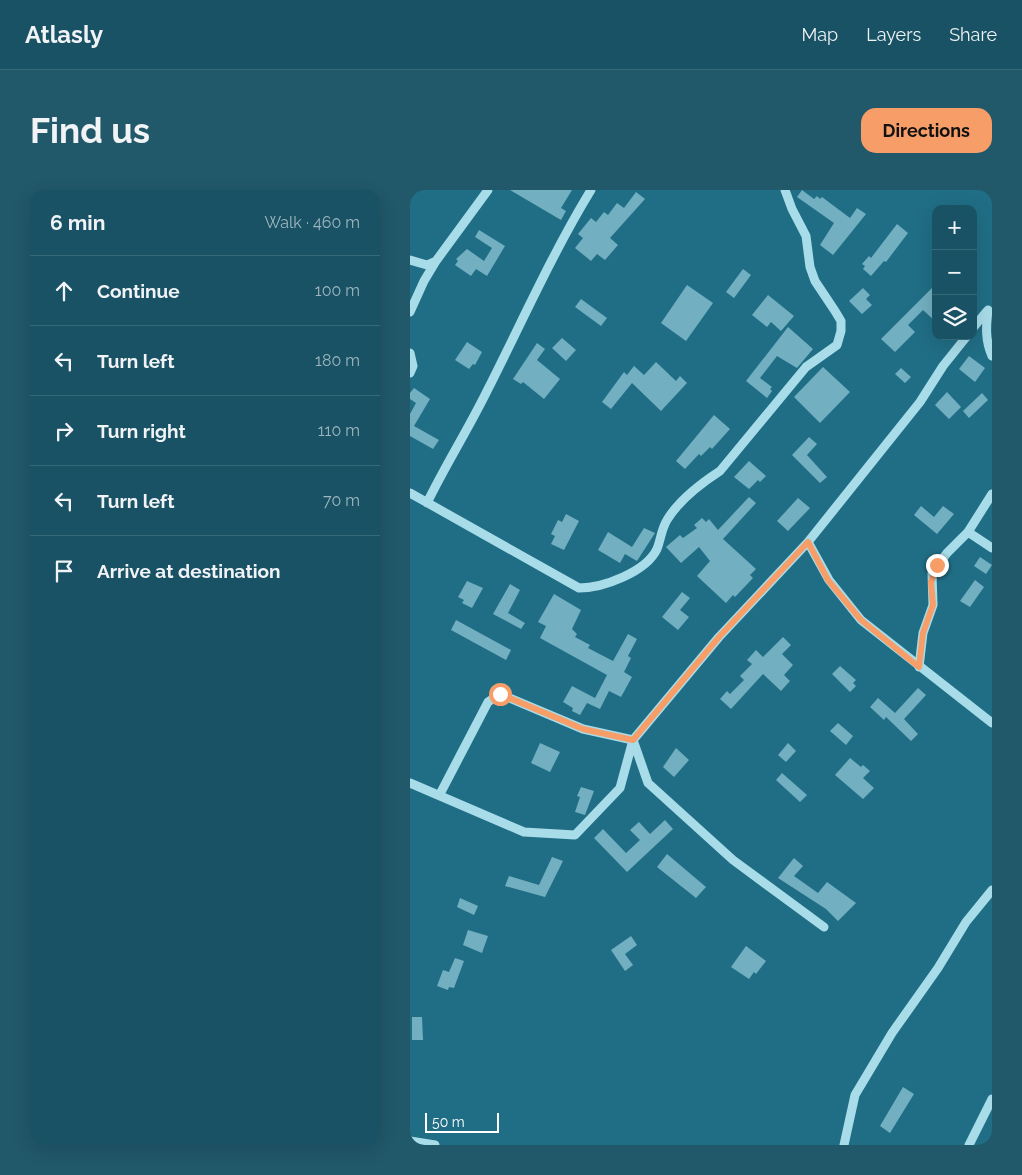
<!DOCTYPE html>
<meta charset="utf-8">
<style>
:root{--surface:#185264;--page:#21586a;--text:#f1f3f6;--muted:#9fb6bf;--line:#366978;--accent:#f79d68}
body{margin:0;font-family:Raleway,sans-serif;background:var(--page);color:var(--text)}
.controls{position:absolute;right:15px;top:15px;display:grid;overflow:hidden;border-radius:10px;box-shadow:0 5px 20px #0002}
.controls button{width:45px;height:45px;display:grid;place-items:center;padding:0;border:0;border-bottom:1px solid var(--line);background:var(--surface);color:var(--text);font:25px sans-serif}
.scale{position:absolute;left:15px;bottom:12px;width:74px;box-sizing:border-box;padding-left:5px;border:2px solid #fff;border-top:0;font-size:14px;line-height:18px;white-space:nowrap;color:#fff;-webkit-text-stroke:4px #206e85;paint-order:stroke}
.stop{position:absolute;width:15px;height:15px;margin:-11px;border:4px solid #f79d68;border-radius:50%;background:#fff}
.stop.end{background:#f79d68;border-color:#fff;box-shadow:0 1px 5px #0008}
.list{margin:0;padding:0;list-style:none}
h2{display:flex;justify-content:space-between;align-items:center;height:65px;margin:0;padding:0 20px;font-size:21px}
h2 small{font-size:16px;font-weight:400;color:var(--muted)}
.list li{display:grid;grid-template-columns:32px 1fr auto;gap:15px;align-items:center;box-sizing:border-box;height:70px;padding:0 20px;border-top:1px solid var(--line)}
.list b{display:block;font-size:19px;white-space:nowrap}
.list em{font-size:16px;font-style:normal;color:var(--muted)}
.icon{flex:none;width:28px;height:28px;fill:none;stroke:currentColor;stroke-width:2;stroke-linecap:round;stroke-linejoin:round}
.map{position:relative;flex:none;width:582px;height:955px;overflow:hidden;border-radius:15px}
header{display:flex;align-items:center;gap:30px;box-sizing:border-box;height:70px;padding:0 25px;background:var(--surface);border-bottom:1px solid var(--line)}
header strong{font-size:24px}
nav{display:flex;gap:28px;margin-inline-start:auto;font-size:18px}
.intro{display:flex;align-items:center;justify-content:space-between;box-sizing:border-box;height:120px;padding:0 30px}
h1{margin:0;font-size:35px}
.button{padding:12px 22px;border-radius:15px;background:var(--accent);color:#111;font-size:18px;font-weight:700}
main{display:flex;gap:30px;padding:0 30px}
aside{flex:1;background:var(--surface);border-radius:15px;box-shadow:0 5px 20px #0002}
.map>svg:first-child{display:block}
</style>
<header>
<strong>Atlasly</strong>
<nav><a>Map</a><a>Layers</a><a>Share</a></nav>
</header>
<div class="intro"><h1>Find us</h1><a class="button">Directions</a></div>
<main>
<aside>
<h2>6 min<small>Walk · 460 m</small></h2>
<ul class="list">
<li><svg class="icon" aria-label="ahead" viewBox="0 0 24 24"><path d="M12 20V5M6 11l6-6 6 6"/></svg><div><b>Continue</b></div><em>100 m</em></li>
<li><svg class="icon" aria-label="left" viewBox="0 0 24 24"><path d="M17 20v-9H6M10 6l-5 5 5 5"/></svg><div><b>Turn left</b></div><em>180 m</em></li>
<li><svg class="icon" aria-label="right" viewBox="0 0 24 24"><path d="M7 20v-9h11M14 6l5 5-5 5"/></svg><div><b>Turn right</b></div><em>110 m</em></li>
<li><svg class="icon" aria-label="left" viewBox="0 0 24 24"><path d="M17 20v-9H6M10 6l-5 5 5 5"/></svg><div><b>Turn left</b></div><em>70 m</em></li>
<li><svg class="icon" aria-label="arrive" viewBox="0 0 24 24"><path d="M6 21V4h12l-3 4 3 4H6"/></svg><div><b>Arrive at destination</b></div></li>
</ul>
</aside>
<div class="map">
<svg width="582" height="955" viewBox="0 0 582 955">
<rect width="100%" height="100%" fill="#206e85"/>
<path fill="#72afc0" d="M 100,0 L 162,0 L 151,18 L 156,21 L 151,30 Z
M 392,0 L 404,9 L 407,6 L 410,9 L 412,7 L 440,28 L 447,18 L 456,24 L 423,65 L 410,55 L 424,33 L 387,7 Z
M 226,2 L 235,9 L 200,48 L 208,55 L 195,70 L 187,64 L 181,71 L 165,58 L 173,48 L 168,44 L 181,28 L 186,32 L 194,22 L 198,25 L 207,13 L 214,18 Z
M 487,34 L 498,43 L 476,72 L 474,71 L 461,86 L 453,79 L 455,76 L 452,74 L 459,66 L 461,68 Z
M 69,40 L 95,56 L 77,86 L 66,79 L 61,86 L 45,75 L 48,71 L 46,69 L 57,59 L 74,71 L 82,58 L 65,47 Z
M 333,79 L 341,85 L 324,108 L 316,102 Z
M 526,94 L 526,132 L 513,120 L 498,135 L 505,142 L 485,162 L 471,149 Z
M 277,95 L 303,113 L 276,151 L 251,133 Z
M 453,98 L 460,105 L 456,109 L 462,115 L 452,124 L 439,111 Z
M 358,105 L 384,126 L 371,141 L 361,132 L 357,137 L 342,125 Z
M 171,109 L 197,128 L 191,136 L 165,117 Z
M 378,137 L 403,159 L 387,178 L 367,166 L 350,188 L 362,197 L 360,199 L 362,201 L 357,208 L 336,191 Z
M 152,148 L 166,160 L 156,171 L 142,158 Z
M 57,152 L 72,162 L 65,175 L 63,174 L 59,179 L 45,170 Z
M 127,153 L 135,159 L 127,170 L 150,189 L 134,209 L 113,192 L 111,194 L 103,189 Z
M 559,166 L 575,178 L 565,192 L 549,179 Z
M 246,172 L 266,191 L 270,186 L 277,193 L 251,221 L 222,193 L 201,219 L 192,212 L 214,182 L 217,185 L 224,176 L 234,185 Z
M 413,177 L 440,202 L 410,233 L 384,207 Z
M 491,178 L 501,187 L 495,193 L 485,184 Z
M 4,198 L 20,209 L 4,236 L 29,250 L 23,259 L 0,246 L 0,224 L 6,213 L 0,209 L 0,203 Z
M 537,202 L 551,217 L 539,229 L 525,215 Z
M 572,203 L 578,210 L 559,228 L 553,221 Z
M 304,225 L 320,239 L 302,259 L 300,257 L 291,266 L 289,264 L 275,279 L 266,271 Z
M 399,247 L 407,254 L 397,265 L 417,287 L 410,293 L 382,265 Z
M 339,271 L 356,286 L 350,292 L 348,290 L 339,299 L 324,287 Z
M 339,307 L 346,313 L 313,349 L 346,379 L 340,385 L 343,388 L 325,407 L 323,405 L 316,413 L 287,386 L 300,371 L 289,357 L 271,373 L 256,357 L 270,345 L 273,348 L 287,338 L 284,335 L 292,328 L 296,332 L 299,329 L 308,340 Z
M 388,308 L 400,318 L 378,341 L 367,331 Z
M 511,316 L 524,327 L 533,316 L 544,324 L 527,344 L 504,325 Z
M 156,324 L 169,331 L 154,360 L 141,354 L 145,346 L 141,344 L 148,330 L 152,332 Z
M 234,338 L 245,343 L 227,371 L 215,364 L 210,373 L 188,360 L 198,342 L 222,357 Z
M 570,367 L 582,375 L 576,384 L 564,376 Z
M 565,390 L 574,397 L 560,417 L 550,411 Z
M 57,391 L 73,398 L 62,418 L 52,413 L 54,410 L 48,407 Z
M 100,394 L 110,400 L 98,423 L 115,433 L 111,439 L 83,424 Z
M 272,402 L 280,408 L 270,420 L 279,427 L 268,440 L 252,427 Z
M 144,404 L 171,420 L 162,439 L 167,444 L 165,447 L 180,455 L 178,458 L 203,471 L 218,444 L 227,449 L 218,466 L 221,468 L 214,482 L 222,487 L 211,507 L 199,501 L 190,519 L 177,513 L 170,525 L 162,521 L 163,518 L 153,512 L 162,496 L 185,508 L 197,485 L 130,448 L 136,436 L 128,432 Z
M 46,430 L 101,460 L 96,470 L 41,440 Z
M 373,447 L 381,455 L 372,464 L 383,475 L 374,485 L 380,491 L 371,501 L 353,484 L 321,519 L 310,509 L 317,501 L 320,504 L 334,490 L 330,486 L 342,474 L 337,470 L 346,460 L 353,467 Z
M 430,476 L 446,490 L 443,493 L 446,496 L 440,502 L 422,484 Z
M 508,498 L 516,505 L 494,529 L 508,544 L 501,551 L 476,527 L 474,530 L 460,517 L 468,508 L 485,523 Z
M 428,533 L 443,546 L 436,555 L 420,541 Z
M 130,553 L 150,562 L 140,582 L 121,573 Z
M 378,553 L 386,561 L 376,572 L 368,565 Z
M 266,558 L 279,570 L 264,587 L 253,577 Z
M 440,568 L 451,577 L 453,575 L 460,581 L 453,588 L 464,598 L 453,609 L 425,585 Z
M 372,583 L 397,605 L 390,612 L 366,590 Z
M 171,597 L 184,601 L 175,625 L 165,622 L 170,607 L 167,606 Z
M 255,630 L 263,639 L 217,682 L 184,648 L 193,639 L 216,663 L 230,650 L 220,640 L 229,632 L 240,644 Z
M 257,664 L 296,697 L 286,708 L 247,677 Z
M 142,667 L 153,671 L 135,707 L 95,696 L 99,686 L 129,695 Z
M 384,668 L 393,676 L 384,686 L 408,703 L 417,692 L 446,713 L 428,731 L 416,719 L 368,688 Z
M 50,708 L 68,716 L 64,725 L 47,717 Z
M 58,740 L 78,746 L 72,763 L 53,755 Z
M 221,746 L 227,755 L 215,764 L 223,775 L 215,781 L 201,760 Z
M 336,756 L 356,771 L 346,784 L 344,782 L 339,789 L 321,777 Z
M 45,768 L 54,771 L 44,798 L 39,797 L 38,800 L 27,796 L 33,780 L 39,782 Z
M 2,827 L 12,827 L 13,850 L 2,850 Z
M 493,897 L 504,904 L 480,943 L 470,936 Z"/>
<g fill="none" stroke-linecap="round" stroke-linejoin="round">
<path stroke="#a8dce9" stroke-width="9" d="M 0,70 L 17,75 L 26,71 L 78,0
M 578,120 C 576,136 575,150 582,166
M 0,122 L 14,91 L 26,71
M 563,138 L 577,121
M 0,163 L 3,176 L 0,183
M 0,303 L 169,398 C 193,398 236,382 247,359 C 251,349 251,340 257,330 C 269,310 290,294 310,281 L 396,177 L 427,155 L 431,141 L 431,131 L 425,121 L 405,91 L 400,77 L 396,46 L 382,19 L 375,0
M 17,313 C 36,274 59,238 78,199 C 112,132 142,64 181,0
M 558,342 L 582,358
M 398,352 L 419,390 L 451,430 L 582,533
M 509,477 L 513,443 L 523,415 L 522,383 L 537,363 L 558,342 L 582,304
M 0,593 L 114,642 L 165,645 L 210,598 L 223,550 L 309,447 L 398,352 L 510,212 L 533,176 L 557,146
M 30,604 L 78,512 L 90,504 L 173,539 L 223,550 L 238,593 L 323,670 L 414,737
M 0,951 L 25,955
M 434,955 L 445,905 L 482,843 L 528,778 L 556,732 L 582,700
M 559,955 L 582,909"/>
</g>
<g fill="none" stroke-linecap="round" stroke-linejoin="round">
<path stroke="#f79d68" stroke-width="6" d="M 90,504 L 173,539 L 223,550 L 309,447 L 398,352 L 418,390 L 451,430 L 509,477 L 513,443 L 523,415 L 521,392 L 527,375"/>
</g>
</svg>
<div class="controls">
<button>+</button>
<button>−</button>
<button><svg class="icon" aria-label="layers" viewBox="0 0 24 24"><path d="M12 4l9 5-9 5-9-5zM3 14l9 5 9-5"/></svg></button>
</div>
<div class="scale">50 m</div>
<div class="stop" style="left:90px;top:504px"></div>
<div class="stop end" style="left:527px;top:375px"></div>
</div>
</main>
